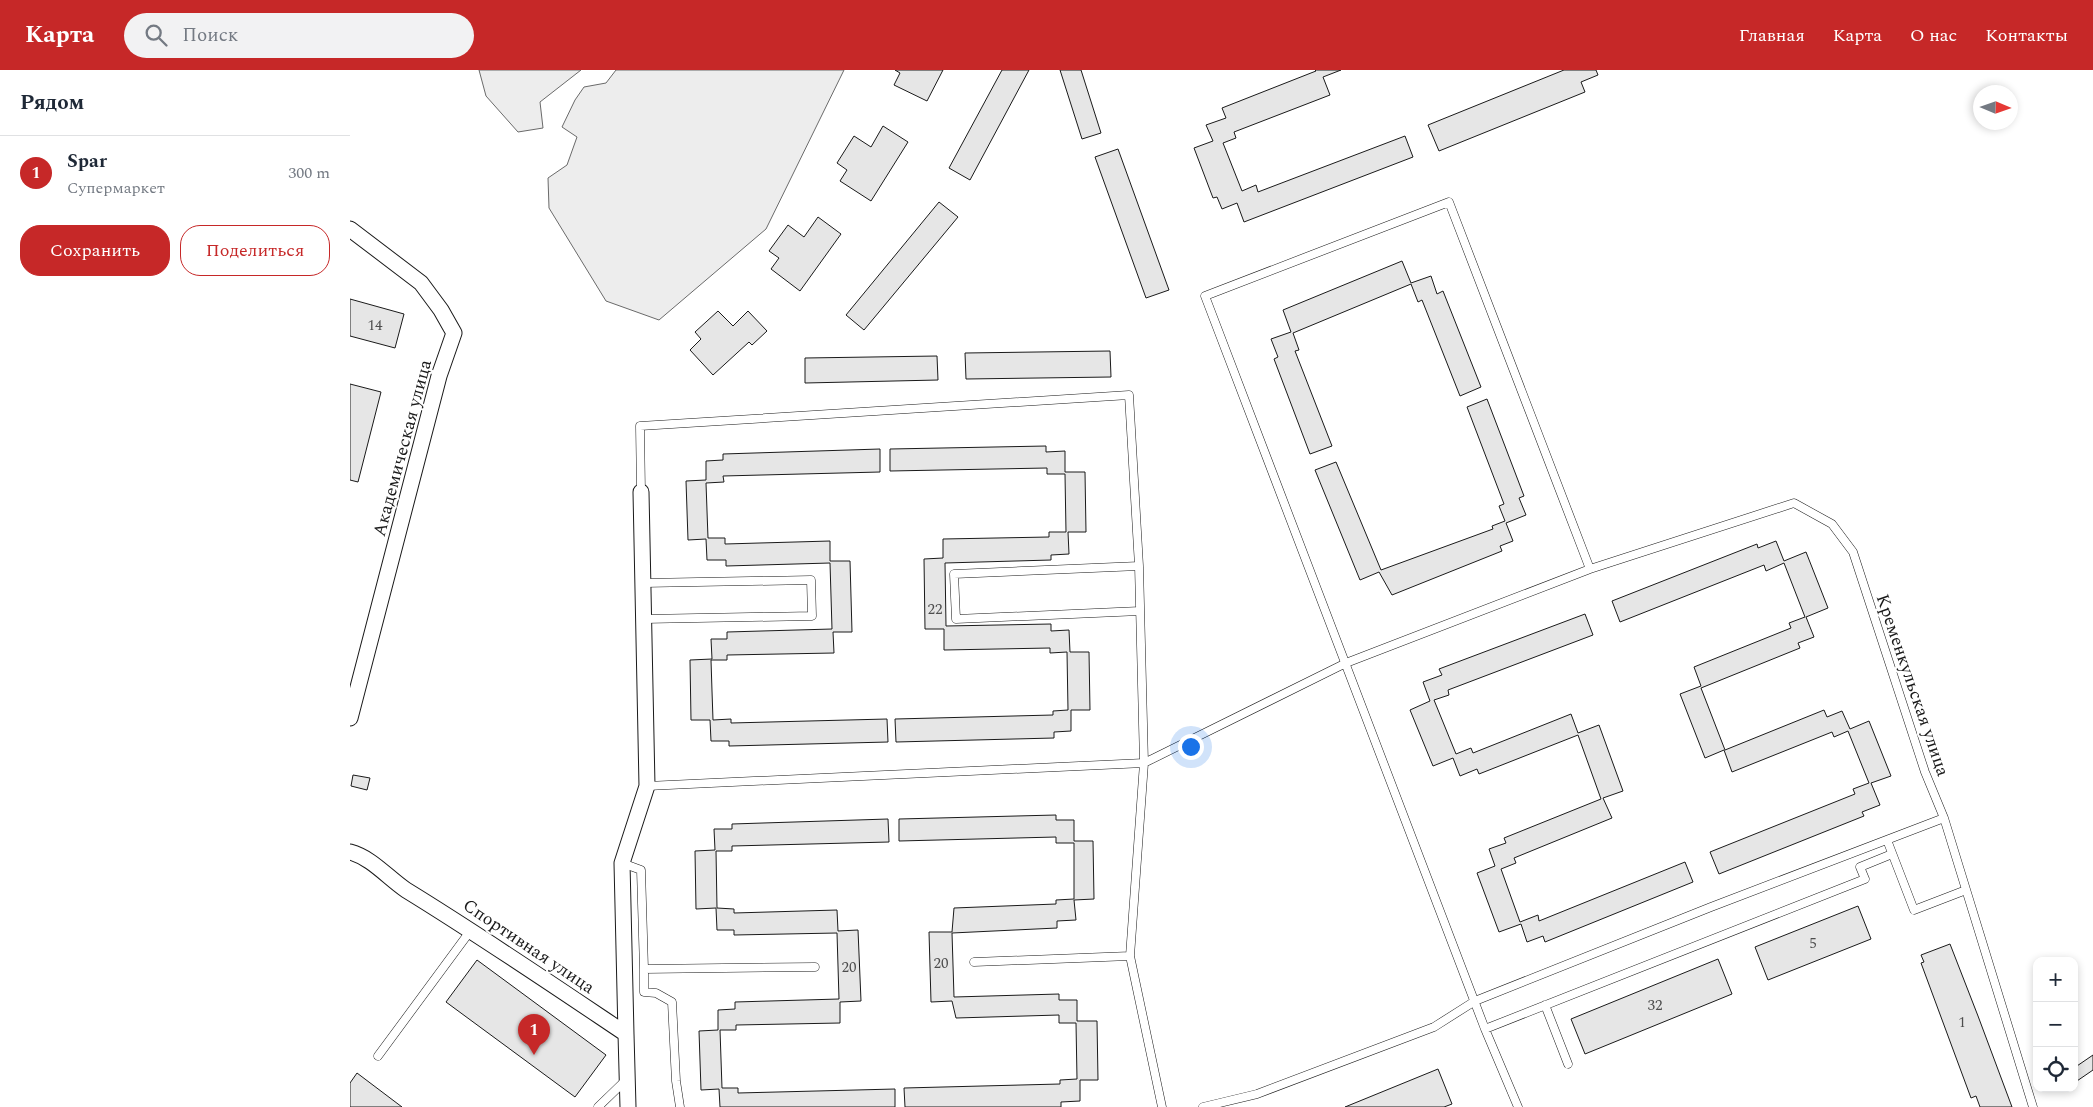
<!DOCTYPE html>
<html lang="ru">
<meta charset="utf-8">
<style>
:root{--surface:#fff;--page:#f2f2f3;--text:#1f2937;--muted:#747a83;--line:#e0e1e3;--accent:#c62828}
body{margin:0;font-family:Spectral,serif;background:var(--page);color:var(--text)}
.controls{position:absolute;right:15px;bottom:15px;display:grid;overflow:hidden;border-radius:10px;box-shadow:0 2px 8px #0003}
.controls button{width:45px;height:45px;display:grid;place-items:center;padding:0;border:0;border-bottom:1px solid var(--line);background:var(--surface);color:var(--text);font:25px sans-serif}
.compass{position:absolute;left:1623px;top:15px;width:45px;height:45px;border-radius:50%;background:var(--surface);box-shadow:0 2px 8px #0003;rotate:92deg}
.you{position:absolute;left:840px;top:676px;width:18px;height:18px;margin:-12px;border:4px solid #fff;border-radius:50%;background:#1a73e8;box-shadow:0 0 0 8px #1a73e833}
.badge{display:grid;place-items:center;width:32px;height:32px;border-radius:50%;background:var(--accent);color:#fff;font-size:16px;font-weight:700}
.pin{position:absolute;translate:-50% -41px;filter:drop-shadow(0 1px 2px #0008)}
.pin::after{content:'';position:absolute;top:26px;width:18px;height:15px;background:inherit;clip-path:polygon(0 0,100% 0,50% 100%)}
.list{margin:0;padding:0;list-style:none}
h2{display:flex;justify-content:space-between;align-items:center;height:65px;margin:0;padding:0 20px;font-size:21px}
h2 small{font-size:16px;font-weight:400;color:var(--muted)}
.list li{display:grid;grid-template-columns:32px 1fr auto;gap:15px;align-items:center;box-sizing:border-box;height:75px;padding:0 20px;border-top:1px solid var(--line)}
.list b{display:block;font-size:19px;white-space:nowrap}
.list p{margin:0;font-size:16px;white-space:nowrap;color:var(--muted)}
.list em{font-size:16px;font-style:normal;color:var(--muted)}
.actions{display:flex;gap:10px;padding:15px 20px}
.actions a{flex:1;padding:11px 0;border:1px solid var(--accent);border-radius:20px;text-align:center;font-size:18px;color:var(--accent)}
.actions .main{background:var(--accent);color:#fff}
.icon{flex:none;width:28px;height:28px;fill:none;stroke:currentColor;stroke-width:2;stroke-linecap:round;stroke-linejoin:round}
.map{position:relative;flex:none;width:1743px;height:1037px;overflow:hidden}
header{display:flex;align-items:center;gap:30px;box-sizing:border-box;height:70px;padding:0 25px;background:var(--accent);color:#fff}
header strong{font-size:24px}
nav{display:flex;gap:28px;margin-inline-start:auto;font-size:18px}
.search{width:350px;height:45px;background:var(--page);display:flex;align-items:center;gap:12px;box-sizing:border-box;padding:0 18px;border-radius:28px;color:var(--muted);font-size:19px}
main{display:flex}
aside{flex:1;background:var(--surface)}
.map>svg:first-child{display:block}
</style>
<header>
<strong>Карта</strong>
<div class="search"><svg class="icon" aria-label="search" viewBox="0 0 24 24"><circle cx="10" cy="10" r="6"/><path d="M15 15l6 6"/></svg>Поиск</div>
<nav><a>Главная</a><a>Карта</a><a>О нас</a><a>Контакты</a></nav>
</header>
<main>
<aside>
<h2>Рядом<small></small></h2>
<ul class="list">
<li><span class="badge">1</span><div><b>Spar</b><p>Супермаркет</p></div><em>300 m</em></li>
</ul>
<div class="actions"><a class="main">Сохранить</a><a>Поделиться</a></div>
</aside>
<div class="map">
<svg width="1743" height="1037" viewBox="0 0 1743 1037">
<rect width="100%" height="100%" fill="#fff"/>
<path fill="#ededed" stroke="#6a6a6a" d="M 129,0 L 231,0 L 190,32 L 193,58 L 168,62 L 136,26 Z
M 266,0 L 494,0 L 416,159 L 309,250 L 256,231 L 199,138 L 198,108 L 217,95 L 227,67 L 212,57 L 225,30 L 234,17 L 256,13 Z"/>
<path fill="#e6e6e6" stroke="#1a1a1a" d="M 545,0 L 593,0 L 577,31 L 544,15 L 550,3 Z
M 652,0 L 679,0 L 620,110 L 599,98 Z
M 710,0 L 731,0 L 751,63 L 732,69 Z
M 965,0 L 991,0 L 973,7 L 980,25 L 884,62 L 886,68 L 873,73 L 892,121 L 906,115 L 908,122 L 1055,66 L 1063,87 L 894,152 L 887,133 L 872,139 L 867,127 L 863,128 L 844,78 L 863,71 L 856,55 L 876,48 L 872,38 L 966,1 Z
M 1214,0 L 1246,0 L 1248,5 L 1231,12 L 1235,22 L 1089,81 L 1078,55 Z
M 533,56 L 558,72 L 521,131 L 490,111 L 497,100 L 487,93 L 504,66 L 521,77 Z
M 768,79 L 819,220 L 796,228 L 745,87 Z
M 589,132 L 608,147 L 514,260 L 496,245 Z
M 468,147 L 491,164 L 450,221 L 421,199 L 429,188 L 419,181 L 438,155 L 454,167 Z
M 1052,191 L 1061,213 L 1081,206 L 1087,224 L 1093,221 L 1131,317 L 1110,326 L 1072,230 L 1068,232 L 1061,214 L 943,263 L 949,280 L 945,281 L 982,376 L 960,384 L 924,289 L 928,287 L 921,269 L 941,262 L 933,240 Z
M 0,229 L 54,244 L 45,278 L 0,266 Z
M 368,241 L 383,256 L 398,241 L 417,261 L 402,275 L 399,272 L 363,305 L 340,280 L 351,269 L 345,262 Z
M 760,281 L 761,307 L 616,309 L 615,283 Z
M 587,286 L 588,310 L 455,313 L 455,288 Z
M 0,314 L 31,322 L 8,412 L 0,410 Z
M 1137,329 L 1174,426 L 1169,428 L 1176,445 L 1156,453 L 1163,471 L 1150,476 L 1152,481 L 1042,525 L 1029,502 L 1010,510 L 965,400 L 986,392 L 1031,500 L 1143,459 L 1142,456 L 1155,451 L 1149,436 L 1154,434 L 1117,337 Z
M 696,376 L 696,382 L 715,381 L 715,402 L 735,402 L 736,462 L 718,462 L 719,484 L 701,485 L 701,490 L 595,493 L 596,556 L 701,554 L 701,561 L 719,560 L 720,582 L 739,582 L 740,640 L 721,640 L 721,661 L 704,662 L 704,668 L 546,672 L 545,649 L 703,645 L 703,641 L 718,640 L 717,582 L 700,583 L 700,578 L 594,580 L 594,559 L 575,559 L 574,489 L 593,488 L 593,469 L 699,467 L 699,462 L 716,462 L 715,404 L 697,404 L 697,398 L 540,401 L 540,379 Z
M 530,379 L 530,402 L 373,406 L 374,412 L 356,413 L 358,468 L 375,468 L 375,474 L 480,471 L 480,491 L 500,491 L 502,562 L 483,562 L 484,583 L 377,585 L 377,590 L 361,590 L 362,621 L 363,650 L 381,649 L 381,653 L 537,649 L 538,672 L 379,676 L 379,671 L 361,671 L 360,650 L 341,650 L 340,590 L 362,589 L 361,569 L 377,569 L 377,562 L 482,559 L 480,493 L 376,496 L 376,490 L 357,490 L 356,469 L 338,470 L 336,411 L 356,410 L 356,391 L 373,390 L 373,384 Z
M 1426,471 L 1434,491 L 1456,482 L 1478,538 L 1456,547 L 1464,567 L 1448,573 L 1450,578 L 1351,618 L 1375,680 L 1474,640 L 1477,647 L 1492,641 L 1500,659 L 1519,651 L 1541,706 L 1521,713 L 1530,735 L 1512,742 L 1514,746 L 1369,804 L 1360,782 L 1505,724 L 1503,719 L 1519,713 L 1498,661 L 1484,667 L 1482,662 L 1382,702 L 1374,680 L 1355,688 L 1330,624 L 1351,616 L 1344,597 L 1441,558 L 1439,553 L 1455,547 L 1434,493 L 1416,501 L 1414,495 L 1270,552 L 1262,531 L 1407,474 L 1408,478 Z
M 1235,544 L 1243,565 L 1098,620 L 1099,625 L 1084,630 L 1106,684 L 1121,678 L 1123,683 L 1221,644 L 1228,663 L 1249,655 L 1273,721 L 1253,728 L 1262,748 L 1164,788 L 1166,793 L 1151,799 L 1170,852 L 1188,845 L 1189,851 L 1335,792 L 1343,812 L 1195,872 L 1193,866 L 1177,872 L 1171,854 L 1149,862 L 1127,803 L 1145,796 L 1139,779 L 1156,773 L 1154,768 L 1251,729 L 1228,665 L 1129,704 L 1127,699 L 1110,706 L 1103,688 L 1083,696 L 1060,640 L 1080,631 L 1073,612 L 1092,605 L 1089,599 Z
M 3,705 L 20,708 L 17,720 L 1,716 Z
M 706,745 L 706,750 L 724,750 L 724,771 L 743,771 L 744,829 L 724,830 L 726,850 L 707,851 L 707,858 L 602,863 L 604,927 L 709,924 L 709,930 L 727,930 L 727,951 L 747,951 L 748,1010 L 730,1010 L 730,1031 L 711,1032 L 711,1037 L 555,1037 L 554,1018 L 710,1014 L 710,1010 L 727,1009 L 726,953 L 709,953 L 709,945 L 606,948 L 602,931 L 581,932 L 579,862 L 602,862 L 604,838 L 706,834 L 706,830 L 724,829 L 724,773 L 706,773 L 706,767 L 549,771 L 549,749 Z
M 538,749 L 539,772 L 382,776 L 382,781 L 366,781 L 367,838 L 384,839 L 384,843 L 487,840 L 488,861 L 508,860 L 511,931 L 490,932 L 490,953 L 386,955 L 386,960 L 370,960 L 372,1018 L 388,1018 L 388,1023 L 545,1019 L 545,1037 L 370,1037 L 369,1019 L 351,1020 L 349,961 L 368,960 L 368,940 L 385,939 L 385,932 L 489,929 L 487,863 L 384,865 L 384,860 L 367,860 L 366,838 L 346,839 L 345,781 L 365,780 L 364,759 L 382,759 L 382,754 Z
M 1508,836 L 1521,869 L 1418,910 L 1405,877 Z
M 1600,874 L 1628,946 L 1662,1037 L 1630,1037 L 1626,1026 L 1621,1028 L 1571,893 L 1574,892 L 1571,885 Z
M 1368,889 L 1382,924 L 1235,984 L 1221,949 Z
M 127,890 L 256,985 L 225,1027 L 96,932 Z
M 1743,985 L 1743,1000 L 1724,1013 L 1724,998 Z
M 1088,999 L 1102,1034 L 1094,1037 L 995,1037 Z
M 7,1003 L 52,1037 L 0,1037 L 0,1013 Z"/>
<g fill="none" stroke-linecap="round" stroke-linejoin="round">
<defs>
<path id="service" d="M 291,422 L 290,356 L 779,325 L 789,496 L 794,693 L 780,886 L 812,1037
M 789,496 L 604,504 L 606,549 L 790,541
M 294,513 L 461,510 L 462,546 L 294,549
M 297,716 L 794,693 L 996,593 L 1240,499 L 1444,433 L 1482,454 L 1503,482 L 1575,702 L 1594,748 L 1683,1037
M 1537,770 L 1564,840 L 1616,820
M 272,793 L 291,800 L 294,899 L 465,897
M 624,892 L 780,886
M 294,899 L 294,922 L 306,923 L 322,932 L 326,1011 L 330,1037
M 1195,935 L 1218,994
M 1135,959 L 1515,809 L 1510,797 L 1542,784
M 28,986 L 121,860
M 248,1037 L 277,1009
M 853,1037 L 907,1024 L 1084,957 L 1125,931 L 1361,837 L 1594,748
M 1168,1037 L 1135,959 L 855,226 L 1099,132 L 1240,499"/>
<path id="minor" d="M 0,159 L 71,213 L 91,240 L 104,263 L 89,306 L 0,648
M 0,782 C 22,788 37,807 56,820 C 131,866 203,915 276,964 L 278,1037
M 276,964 L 272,793 L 297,716 L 291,422"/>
</defs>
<use href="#service" stroke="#1a1a1a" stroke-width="9"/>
<use href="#minor" stroke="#1a1a1a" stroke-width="17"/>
<use href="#service" stroke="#fff" stroke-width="8"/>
<use href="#minor" stroke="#fff" stroke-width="15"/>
</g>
<g text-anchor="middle" stroke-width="4" stroke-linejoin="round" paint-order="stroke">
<g font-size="15" fill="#4d4d4d">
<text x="25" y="260">14</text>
<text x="585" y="544">22</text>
<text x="1463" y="878">5</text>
<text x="591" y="898">20</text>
<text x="499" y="902">20</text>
<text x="1305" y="940">32</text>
<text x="1612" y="957">1</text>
</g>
<g font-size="18" fill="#1a1a1a" stroke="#fff">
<text transform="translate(52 378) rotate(-75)" y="6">Академическая улица</text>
<text transform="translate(1563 615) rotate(71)" y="6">Кременкульская улица</text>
<text transform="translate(179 876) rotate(34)" y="6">Спортивная улица</text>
</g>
</g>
</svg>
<div class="controls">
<button>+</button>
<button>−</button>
<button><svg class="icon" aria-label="locate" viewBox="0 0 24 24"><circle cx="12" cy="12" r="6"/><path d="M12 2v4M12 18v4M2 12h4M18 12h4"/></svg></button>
</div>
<svg class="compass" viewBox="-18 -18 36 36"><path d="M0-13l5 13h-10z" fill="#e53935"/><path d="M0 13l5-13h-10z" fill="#747a83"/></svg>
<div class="you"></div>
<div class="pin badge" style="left:184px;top:985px">1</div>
</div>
</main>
